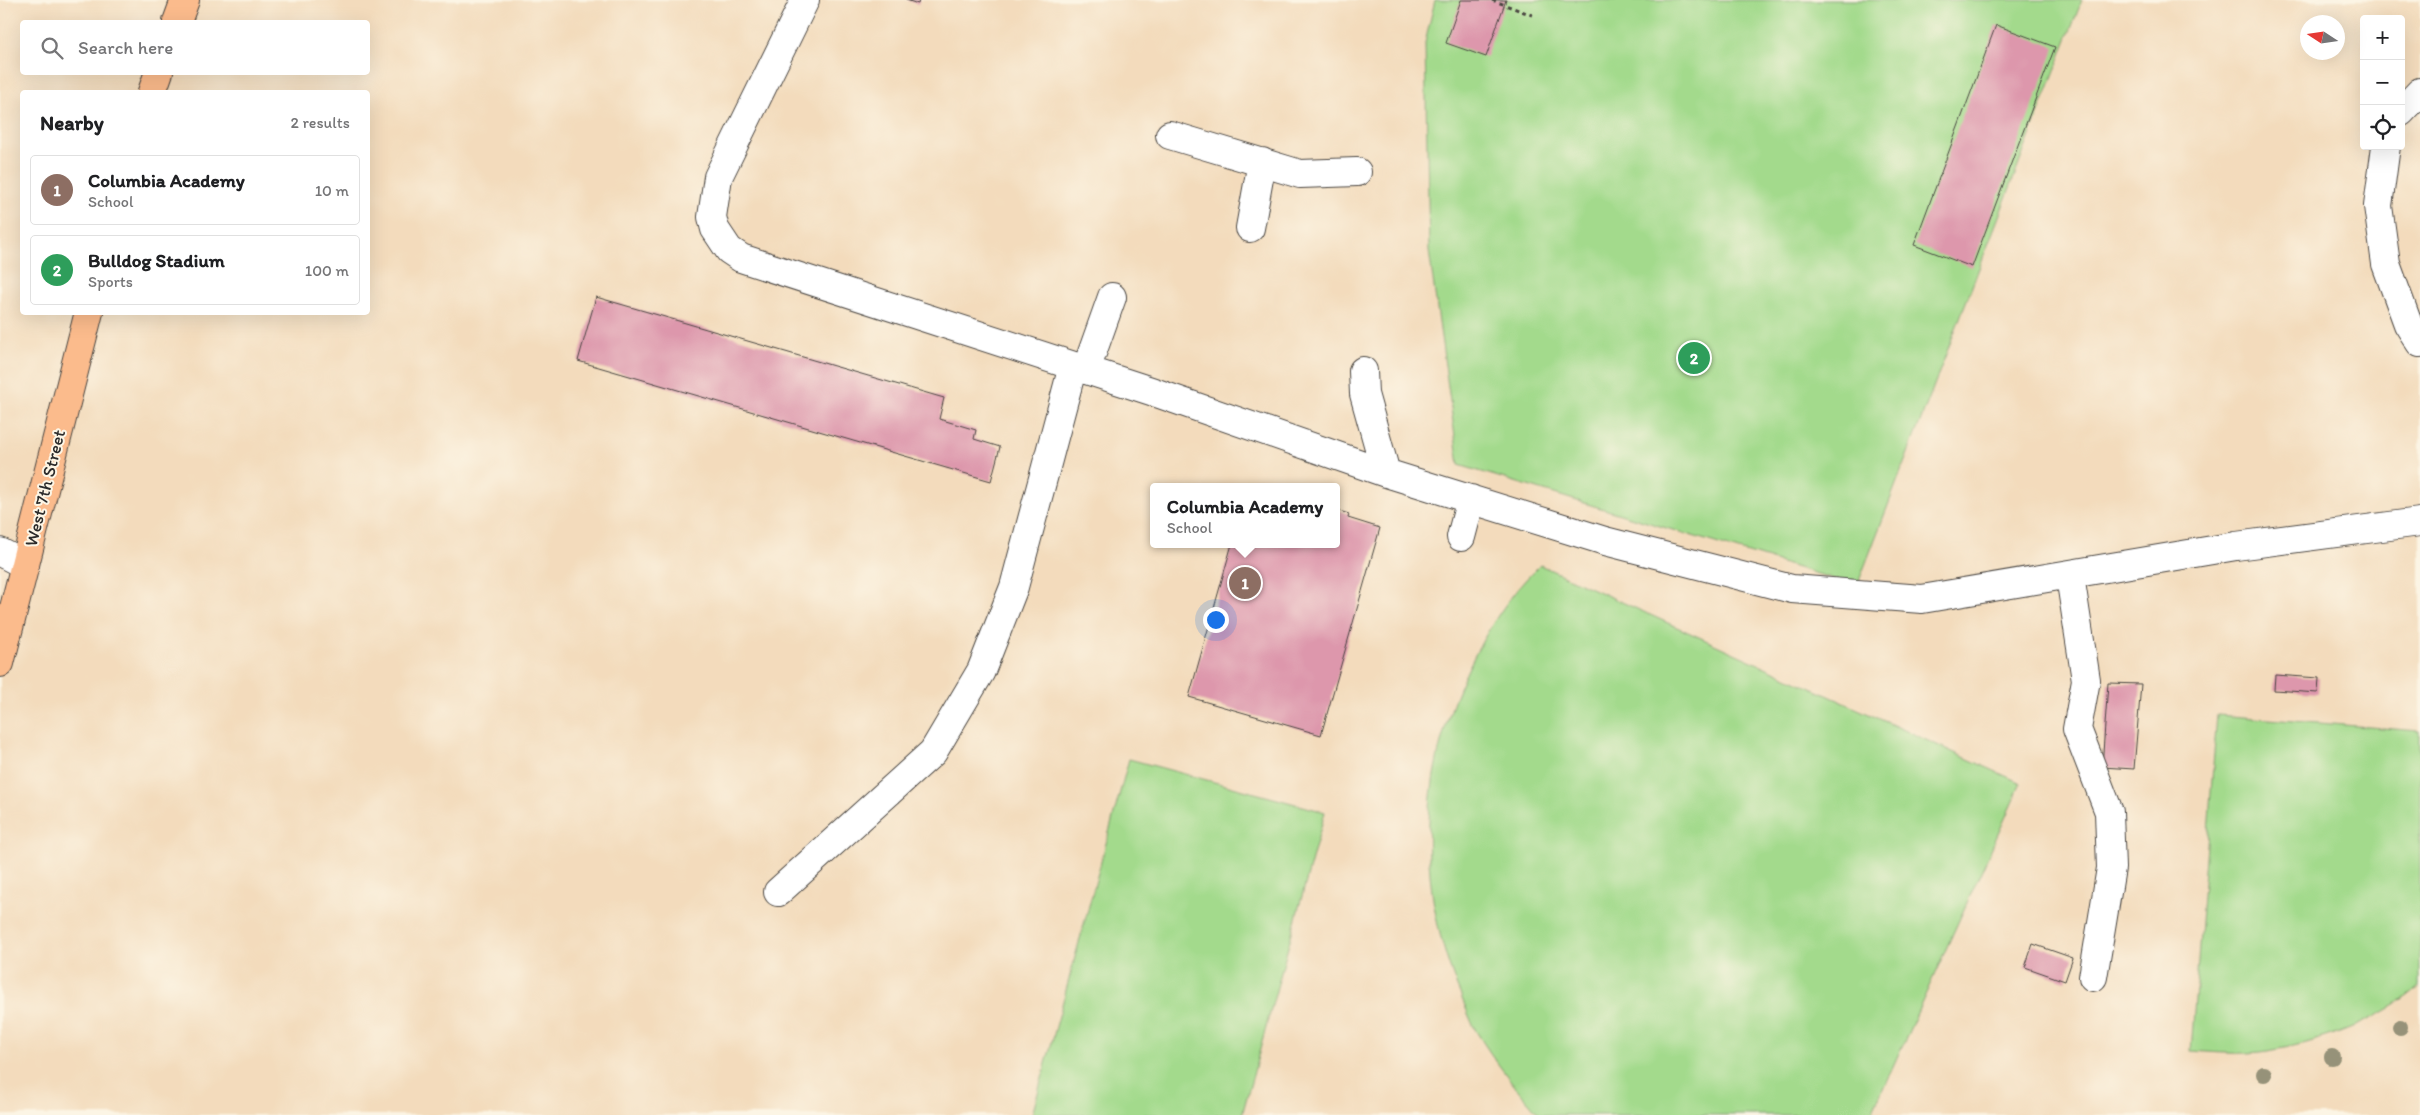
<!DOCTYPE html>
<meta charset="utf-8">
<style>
:root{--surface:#fff;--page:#f6f6f6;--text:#202124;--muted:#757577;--line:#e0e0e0;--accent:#b5179e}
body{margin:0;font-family:Itim,sans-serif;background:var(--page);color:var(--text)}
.controls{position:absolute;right:15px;top:15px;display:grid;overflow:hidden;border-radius:5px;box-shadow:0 5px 20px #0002}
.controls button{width:45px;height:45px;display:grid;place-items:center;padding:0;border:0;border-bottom:1px solid var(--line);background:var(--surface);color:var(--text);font:25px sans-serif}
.compass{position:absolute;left:2300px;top:15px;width:45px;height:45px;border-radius:50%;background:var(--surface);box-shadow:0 5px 20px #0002;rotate:282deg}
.you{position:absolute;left:1215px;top:619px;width:18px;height:18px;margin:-12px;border:4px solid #fff;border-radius:50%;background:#1a73e8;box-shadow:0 0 0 8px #1a73e833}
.badge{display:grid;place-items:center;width:32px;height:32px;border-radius:50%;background:var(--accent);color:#fff;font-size:16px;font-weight:700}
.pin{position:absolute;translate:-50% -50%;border:2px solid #fff;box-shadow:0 1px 5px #0006}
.popup{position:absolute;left:1150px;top:483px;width:190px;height:65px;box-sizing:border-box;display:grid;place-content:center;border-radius:5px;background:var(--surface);filter:drop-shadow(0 1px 4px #0005);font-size:16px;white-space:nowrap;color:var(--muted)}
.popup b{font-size:19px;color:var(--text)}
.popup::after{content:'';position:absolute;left:50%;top:100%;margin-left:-10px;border:10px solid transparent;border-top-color:var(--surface)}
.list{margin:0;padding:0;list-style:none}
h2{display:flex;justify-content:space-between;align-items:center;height:65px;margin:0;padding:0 20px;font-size:21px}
h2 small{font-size:16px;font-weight:400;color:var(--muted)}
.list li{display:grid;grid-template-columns:32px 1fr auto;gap:15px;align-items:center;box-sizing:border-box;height:70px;margin:0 10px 10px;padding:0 10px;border:1px solid var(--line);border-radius:5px}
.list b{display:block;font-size:19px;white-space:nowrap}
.list p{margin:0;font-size:16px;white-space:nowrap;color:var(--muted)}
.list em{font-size:16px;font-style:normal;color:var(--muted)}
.icon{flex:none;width:28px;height:28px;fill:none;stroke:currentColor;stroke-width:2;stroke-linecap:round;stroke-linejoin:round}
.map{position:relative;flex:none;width:2420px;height:1115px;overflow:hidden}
.search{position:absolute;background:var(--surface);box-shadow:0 5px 20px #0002;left:20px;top:20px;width:350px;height:55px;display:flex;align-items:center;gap:12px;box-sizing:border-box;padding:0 18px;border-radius:5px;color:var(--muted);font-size:19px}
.panel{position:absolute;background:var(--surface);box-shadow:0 5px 20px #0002;left:20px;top:90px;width:350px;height:225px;border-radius:5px}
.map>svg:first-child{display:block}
</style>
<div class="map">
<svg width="2420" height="1115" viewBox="0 0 2420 1115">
<rect width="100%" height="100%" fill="#fcf5e5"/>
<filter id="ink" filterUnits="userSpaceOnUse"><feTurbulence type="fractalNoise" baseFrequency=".02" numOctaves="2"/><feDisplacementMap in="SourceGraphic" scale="10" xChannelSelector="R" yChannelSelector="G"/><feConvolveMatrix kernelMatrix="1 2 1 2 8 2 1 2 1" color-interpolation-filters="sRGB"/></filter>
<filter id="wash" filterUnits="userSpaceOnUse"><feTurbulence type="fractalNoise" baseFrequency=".0096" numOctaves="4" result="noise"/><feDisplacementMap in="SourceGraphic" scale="20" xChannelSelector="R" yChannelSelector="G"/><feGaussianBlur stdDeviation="1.12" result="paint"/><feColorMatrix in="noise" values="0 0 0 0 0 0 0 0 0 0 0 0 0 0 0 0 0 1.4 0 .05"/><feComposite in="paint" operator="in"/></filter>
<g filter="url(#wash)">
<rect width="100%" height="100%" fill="#f3dbbc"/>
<path fill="#a3da8c" stroke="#67825c" d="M 1435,0 L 2082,0 L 1857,586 L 1459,465 L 1429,251 L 1425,43 Z
M 1540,565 L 2021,783 L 1871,1115 L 1540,1115 C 1516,1089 1495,1062 1476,1031 C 1470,1020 1466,1008 1461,996 C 1415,890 1418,771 1469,667 C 1487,630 1509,594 1540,565 Z
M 2217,715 L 2420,731 L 2420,987 C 2379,1023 2301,1050 2248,1053 C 2229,1054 2209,1052 2191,1051 Z
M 1129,759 L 1325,812 L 1242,1115 L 1032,1115 Z"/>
<g id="blocks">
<path fill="#dd97ac" d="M 906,0 L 919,0 L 918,4 Z
M 1461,0 L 1506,0 L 1486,57 L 1446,43 Z
M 1996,25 L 2055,47 L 1972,267 L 1914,245 Z
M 596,297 L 944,398 L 939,419 L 976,430 L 974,439 L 1000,447 L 991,481 L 578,361 Z
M 1336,510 L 1349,514 L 1348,518 L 1380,528 L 1321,735 L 1189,697 L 1232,544 L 1336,544 Z
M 2275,675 L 2319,678 L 2318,693 L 2274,690 Z
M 2108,683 L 2141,684 L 2134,769 L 2102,767 Z
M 2033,944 L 2073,958 L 2065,981 L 2025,967 Z"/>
</g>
</g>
<g filter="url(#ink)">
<use href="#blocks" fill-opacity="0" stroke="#494541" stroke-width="1"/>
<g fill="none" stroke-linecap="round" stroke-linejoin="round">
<defs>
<path id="minor" d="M 805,0 L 718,177 L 712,217 L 715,229 L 729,250 L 741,258 L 1151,391 L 1386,473 L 1605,541 L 1792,589 L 1922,599 L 2236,546 L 2420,522
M 2401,112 L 2420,92
M 1170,135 L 1300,174 L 1357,172
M 2386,146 L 2378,206 L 2386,264 L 2408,324 L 2420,343
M 1250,228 L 1262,162
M 1086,370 L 1112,297
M 1363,371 L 1364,394 L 1386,473
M 1461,537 L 1471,499
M 0,552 L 25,565
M 2070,576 L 2086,680 L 2077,729 L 2109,812 L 2111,868 L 2093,977
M 778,892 L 933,752 L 981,671 L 1014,587 L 1073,366"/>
<path id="major" d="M 177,22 L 185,0
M 152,92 L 159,72
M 0,663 L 89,312"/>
</defs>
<use href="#minor" stroke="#494541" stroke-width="30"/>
<use href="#major" stroke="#494541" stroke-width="30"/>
<path stroke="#494541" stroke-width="3" stroke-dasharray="4 4" stroke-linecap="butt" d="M 1492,0 L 1532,15"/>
<use href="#minor" stroke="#fff" stroke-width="28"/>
<use href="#major" stroke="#fbbb8c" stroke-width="28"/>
</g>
<g fill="#969279">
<circle cx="2400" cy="1027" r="8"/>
<circle cx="2332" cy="1057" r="8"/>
<circle cx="2264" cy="1074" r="8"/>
</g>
</g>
<g text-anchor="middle" stroke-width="4" stroke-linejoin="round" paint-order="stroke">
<g font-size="18" fill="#2b2b2b" stroke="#fcf5e5">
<text transform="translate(45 488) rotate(-76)" y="6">West 7th Street</text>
</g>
</g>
</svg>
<div class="controls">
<button>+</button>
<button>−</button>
<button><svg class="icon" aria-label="locate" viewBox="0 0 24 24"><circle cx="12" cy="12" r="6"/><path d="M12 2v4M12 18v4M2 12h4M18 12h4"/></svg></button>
</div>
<svg class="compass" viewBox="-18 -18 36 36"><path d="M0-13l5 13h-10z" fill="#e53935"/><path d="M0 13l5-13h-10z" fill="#757577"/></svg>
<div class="you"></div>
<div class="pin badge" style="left:1245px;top:583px;background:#8d6e63">1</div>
<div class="popup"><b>Columbia Academy</b>School</div>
<div class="pin badge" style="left:1694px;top:358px;background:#2e9e5b">2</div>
<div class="search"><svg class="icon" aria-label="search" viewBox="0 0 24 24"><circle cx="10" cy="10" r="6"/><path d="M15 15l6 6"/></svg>Search here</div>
<section class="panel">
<h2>Nearby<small>2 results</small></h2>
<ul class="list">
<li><span class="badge" style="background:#8d6e63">1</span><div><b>Columbia Academy</b><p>School</p></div><em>10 m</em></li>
<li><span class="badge" style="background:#2e9e5b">2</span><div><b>Bulldog Stadium</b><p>Sports</p></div><em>100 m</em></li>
</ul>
</section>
</div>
